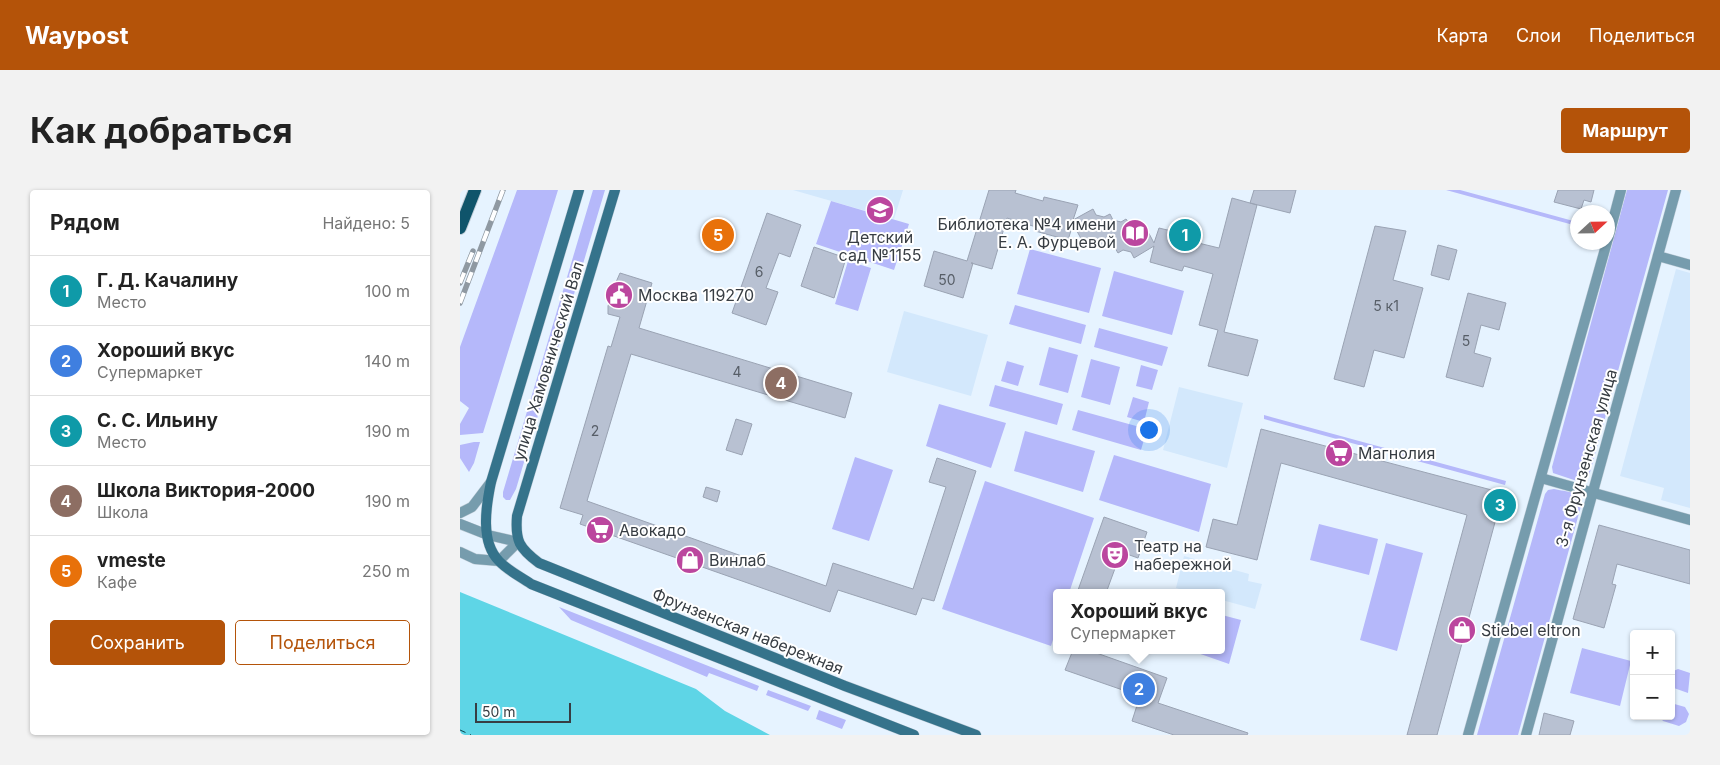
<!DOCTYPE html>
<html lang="ru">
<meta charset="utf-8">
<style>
:root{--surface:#fff;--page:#f2f2f2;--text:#222;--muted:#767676;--line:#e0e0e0;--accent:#b45309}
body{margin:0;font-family:Inter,sans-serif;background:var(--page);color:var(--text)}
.controls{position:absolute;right:15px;bottom:15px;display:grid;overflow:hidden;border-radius:5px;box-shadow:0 1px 4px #0004}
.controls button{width:45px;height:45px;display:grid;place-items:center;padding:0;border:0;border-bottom:1px solid var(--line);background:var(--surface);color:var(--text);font:25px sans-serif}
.compass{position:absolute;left:1110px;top:15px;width:45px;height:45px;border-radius:50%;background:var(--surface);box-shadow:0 1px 4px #0004;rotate:68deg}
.scale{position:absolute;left:15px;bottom:12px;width:96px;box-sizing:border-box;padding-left:5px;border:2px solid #373d43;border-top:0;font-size:14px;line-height:18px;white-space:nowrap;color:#373d43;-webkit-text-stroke:4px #fff;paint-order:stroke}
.you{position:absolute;left:688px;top:239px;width:18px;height:18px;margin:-12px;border:4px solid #fff;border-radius:50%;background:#1a73e8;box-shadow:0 0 0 8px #1a73e833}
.badge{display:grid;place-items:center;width:32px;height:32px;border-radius:50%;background:var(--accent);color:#fff;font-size:16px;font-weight:700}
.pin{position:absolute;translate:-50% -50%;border:2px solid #fff;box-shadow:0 1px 5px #0006}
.popup{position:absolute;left:593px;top:399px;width:172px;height:65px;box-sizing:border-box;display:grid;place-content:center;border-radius:5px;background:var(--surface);filter:drop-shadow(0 1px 4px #0005);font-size:16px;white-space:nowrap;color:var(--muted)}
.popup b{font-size:19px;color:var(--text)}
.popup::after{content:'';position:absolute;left:50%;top:100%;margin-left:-10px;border:10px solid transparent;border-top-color:var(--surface)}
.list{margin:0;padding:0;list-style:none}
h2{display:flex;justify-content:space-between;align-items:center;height:65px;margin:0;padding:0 20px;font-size:21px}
h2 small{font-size:16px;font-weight:400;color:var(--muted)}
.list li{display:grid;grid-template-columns:32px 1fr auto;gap:15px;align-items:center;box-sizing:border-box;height:70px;padding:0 20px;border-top:1px solid var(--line)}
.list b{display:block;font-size:19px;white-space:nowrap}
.list p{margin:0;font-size:16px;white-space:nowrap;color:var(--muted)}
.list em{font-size:16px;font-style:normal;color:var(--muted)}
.actions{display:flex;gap:10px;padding:15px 20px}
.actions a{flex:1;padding:11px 0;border:1px solid var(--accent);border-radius:5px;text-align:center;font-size:18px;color:var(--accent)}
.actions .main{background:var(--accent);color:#fff}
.map{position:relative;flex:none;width:1230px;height:545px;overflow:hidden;border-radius:5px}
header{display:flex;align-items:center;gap:30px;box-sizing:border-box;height:70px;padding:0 25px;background:var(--accent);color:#fff}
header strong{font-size:24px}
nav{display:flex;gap:28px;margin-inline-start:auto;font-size:18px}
.intro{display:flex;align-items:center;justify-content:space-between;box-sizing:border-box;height:120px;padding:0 30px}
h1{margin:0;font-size:35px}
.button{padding:12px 22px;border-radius:5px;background:var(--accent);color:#fff;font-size:18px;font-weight:700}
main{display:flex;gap:30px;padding:0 30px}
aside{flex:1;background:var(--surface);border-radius:5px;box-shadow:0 1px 4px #0004}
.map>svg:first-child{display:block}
</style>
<header>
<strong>Waypost</strong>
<nav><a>Карта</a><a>Слои</a><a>Поделиться</a></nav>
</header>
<div class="intro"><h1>Как добраться</h1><a class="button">Маршрут</a></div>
<main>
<aside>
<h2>Рядом<small>Найдено: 5</small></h2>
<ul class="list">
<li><span class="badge" style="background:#0f9aa8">1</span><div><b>Г. Д. Качалину</b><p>Место</p></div><em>100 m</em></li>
<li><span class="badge" style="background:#3f7fe0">2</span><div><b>Хороший вкус</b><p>Супермаркет</p></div><em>140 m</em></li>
<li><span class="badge" style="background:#0f9aa8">3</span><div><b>С. С. Ильину</b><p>Место</p></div><em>190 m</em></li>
<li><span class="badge" style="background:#8d6e63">4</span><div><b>Школа Виктория-2000</b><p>Школа</p></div><em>190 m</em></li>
<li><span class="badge" style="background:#e8710a">5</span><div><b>vmeste</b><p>Кафе</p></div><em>250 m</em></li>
</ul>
<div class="actions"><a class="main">Сохранить</a><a>Поделиться</a></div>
</aside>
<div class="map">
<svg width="1230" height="545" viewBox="0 0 1230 545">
<rect width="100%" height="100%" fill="#e6f3ff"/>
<path fill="#d3e8fc" d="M 333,0 L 443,0 L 434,29 Z
M 1216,79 L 1230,83 L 1230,318 L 1201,310 L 1204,298 L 1160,286 Z
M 444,121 L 528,145 L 511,206 L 427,182 Z
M 719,197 L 783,213 L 767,278 L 703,260 Z
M 724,366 L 789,384 L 788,391 L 802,394 L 795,419 L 762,410 L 762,403 L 734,403 L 716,398 Z"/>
<path fill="#b5b8fa" d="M 57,0 L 98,0 L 23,243 L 0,245 L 0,234 L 9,218 L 0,211 L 0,157 Z
M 133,0 L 145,0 L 56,299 L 50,310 L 46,310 L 43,307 L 43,302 Z
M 986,0 L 1000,0 L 1117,32 L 1117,36 Z
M 1167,0 L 1208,0 L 1129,286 L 1120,292 L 1093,283 L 1092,277 Z
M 371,11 L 449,34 L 434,80 L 356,54 Z
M 570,59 L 641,78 L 629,123 L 557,104 Z
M 388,71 L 411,78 L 398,121 L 375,114 Z
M 654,81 L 724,101 L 712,145 L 642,126 Z
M 555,115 L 626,135 L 621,154 L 549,134 Z
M 639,138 L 708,157 L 702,176 L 634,157 Z
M 589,157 L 618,165 L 608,203 L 579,195 Z
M 631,169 L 660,177 L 650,215 L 621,207 Z
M 547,171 L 564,176 L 558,196 L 541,191 Z
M 681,175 L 698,180 L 692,200 L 676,196 Z
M 535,195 L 603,214 L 597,235 L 529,216 Z
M 673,207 L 689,212 L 684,232 L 667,227 Z
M 479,214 L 546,233 L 531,278 L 466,256 Z
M 618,220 L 687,239 L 681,260 L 612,240 Z
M 804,225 L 1046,291 L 1045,295 L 804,229 Z
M 565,241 L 635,261 L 623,302 L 554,281 Z
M 14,252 L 20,252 L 14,273 L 9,282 L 0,268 L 0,255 Z
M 654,265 L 751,294 L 739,342 L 639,310 Z
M 395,267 L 433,280 L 409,351 L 372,339 Z
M 525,291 L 634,328 L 609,403 L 596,403 L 596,440 L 591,456 L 482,419 Z
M 1094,299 C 1107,302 1121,301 1121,316 L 1058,545 L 1017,545 L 1085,304 L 1088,300 Z
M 859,334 L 918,349 L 909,385 L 850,370 Z
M 926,353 L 963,363 L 937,461 L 900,450 Z
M 99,417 L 299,496 L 297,501 L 249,483 L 247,487 L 111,430 Z
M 762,425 L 781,430 L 769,474 L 729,460 L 762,460 Z
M 1122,458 L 1171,471 L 1160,516 L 1110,503 Z
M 1218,479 L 1230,483 L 1228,503 L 1211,497 L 1211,482 Z
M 308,500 L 351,516 L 348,521 L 306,505 Z
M 1211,513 L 1225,517 L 1229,524 L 1226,532 L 1219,536 L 1203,531 L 1199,526 L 1211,526 Z
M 359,520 L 386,530 L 382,539 L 356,529 Z"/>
<path fill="#5ed5e6" d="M 0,402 L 236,499 L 265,521 L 310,545 L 0,545 Z"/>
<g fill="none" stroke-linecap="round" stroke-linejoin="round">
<path stroke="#0a4249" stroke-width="1" stroke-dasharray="6 5" stroke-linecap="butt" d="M 0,540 L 11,545"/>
</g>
<path fill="#b8c1d2" stroke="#9aa3b3" d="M 529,0 L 556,0 L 555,3 L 583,11 L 584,7 L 618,15 L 613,30 L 633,19 L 636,25 L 644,27 L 650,24 L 653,30 L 661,32 L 666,29 L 670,34 L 678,36 L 684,34 L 694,53 L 699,38 L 732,46 L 730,51 L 759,58 L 772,8 L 797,15 L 764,142 L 798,150 L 788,186 L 748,176 L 758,140 L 739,135 L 753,84 L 724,76 L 722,81 L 690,72 L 694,56 L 674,68 L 671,62 L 663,60 L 658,63 L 655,58 L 646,55 L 640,58 L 638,53 L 629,51 L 624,54 L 613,34 L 608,50 L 575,41 L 576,37 L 547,28 L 532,79 L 511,73 L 513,73 L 503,108 L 464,96 L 474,61 L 507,71 Z
M 794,0 L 836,0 L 830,23 L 790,13 Z
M 1098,0 L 1134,0 L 1131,12 L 1124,10 L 1121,19 L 1094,12 Z
M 307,23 L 341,35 L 330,67 L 319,63 L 306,98 L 318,102 L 306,135 L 272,123 Z
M 915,36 L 946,41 L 933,90 L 963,98 L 944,168 L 914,160 L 904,197 L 874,189 Z
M 978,55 L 997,60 L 989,90 L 971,85 Z
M 354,57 L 386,68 L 374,108 L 341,96 Z
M 160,83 L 192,93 L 179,138 L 392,203 L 385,228 L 171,164 L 127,311 L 366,396 L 373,373 L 453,399 L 486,297 L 469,292 L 477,268 L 516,281 L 474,411 L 462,408 L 456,425 L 378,400 L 370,422 L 120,334 L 123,325 L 100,318 L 148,156 L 151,157 L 160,127 L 148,124 L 148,116 L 150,110 L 158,107 L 153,99 Z
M 1008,103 L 1046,113 L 1039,140 L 1021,135 L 1014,163 L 1031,168 L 1023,197 L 986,187 Z
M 276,229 L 292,234 L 282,265 L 266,260 Z
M 801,239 L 1043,303 L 977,545 L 947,545 L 1007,325 L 821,273 L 797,370 L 746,357 L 753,329 L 777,335 Z
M 246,297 L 260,301 L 257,312 L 243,307 Z
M 644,327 L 687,342 L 678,368 L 661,362 L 646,403 L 617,403 Z
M 1139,335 L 1230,360 L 1230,394 L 1157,374 L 1152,394 L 1156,395 L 1144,438 L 1113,429 Z
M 613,460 L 628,460 L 707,488 L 698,513 L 788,543 L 787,545 L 714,545 L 672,531 L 680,506 L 605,480 Z
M 1084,523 L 1114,531 L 1110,545 L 1079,545 Z"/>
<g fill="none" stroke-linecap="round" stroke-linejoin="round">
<defs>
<path id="minor" d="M 1198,66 L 1230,75
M 1081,288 L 1230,330
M 0,323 L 12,317 L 31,292
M 0,334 L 28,345 L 58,352
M 0,362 L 15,369 L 39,371 L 58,352"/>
<path id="tertiary" d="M 1148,49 L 1161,0
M 1008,545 L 1147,52
M 1066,545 L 1216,0"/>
<path id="secondary" d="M 119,0 L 31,292 C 26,316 20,352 39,371 C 47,380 61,387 71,394 L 454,545
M 155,0 L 57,326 C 55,351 59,358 79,373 L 385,496 L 516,545"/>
<path id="primary" d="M 0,38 L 15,0"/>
</defs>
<use href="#minor" stroke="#c3cfd9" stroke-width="11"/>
<use href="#tertiary" stroke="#c3cfd9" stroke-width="11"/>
<use href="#secondary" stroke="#c3cfd9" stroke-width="11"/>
<use href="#primary" stroke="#c3cfd9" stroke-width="14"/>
<use href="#minor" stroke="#769cad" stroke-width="10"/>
<use href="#tertiary" stroke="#769cad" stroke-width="10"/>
<use href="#secondary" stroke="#35738b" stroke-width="10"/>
<use href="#primary" stroke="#0f546b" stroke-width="12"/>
<defs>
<path id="rail" d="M 0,93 L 13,61
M 0,113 L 43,0"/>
</defs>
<use href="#rail" stroke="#8f99a2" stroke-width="5.5"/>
<use href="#rail" stroke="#fff" stroke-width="4" stroke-dasharray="11" stroke-linecap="butt"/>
</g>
<defs>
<symbol id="school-disc" viewBox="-11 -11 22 22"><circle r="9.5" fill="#bb469e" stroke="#fff"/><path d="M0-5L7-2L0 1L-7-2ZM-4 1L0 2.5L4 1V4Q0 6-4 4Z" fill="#fff"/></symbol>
<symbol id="library-disc" viewBox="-11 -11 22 22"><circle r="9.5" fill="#bb469e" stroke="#fff"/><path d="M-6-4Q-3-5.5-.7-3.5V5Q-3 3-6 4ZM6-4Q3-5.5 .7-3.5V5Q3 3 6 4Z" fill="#fff"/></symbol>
<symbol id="civic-disc" viewBox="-11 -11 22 22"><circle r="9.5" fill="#bb469e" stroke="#fff"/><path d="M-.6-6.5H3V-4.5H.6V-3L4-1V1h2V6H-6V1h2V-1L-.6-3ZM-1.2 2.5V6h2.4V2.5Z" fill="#fff"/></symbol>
<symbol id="supermarket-disc" viewBox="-11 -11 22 22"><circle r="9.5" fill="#bb469e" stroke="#fff"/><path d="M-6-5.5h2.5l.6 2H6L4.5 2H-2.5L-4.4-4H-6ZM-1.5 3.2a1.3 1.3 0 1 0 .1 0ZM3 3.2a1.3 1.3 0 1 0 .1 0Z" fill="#fff"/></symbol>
<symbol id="theatre-disc" viewBox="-11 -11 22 22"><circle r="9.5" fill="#bb469e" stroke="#fff"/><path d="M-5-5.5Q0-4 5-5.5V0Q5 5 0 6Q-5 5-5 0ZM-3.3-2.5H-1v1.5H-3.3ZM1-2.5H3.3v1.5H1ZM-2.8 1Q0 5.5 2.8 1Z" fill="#fff"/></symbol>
<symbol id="shop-disc" viewBox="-11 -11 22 22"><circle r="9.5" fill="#bb469e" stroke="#fff"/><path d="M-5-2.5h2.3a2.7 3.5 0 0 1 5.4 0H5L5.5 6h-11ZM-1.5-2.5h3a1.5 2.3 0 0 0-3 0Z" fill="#fff"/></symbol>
</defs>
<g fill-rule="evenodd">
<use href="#school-disc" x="404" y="4" width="32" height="32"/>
<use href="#library-disc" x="659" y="27" width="32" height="32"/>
<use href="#civic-disc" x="143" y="89" width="32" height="32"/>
<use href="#supermarket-disc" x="863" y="247" width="32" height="32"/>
<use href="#supermarket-disc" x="124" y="324" width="32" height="32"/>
<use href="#theatre-disc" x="639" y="349" width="32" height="32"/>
<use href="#shop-disc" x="214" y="354" width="32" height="32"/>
<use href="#shop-disc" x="986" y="424" width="32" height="32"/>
</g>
<g text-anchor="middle" stroke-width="4" stroke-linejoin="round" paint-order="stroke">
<g font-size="14" fill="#575e67">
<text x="299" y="87">6</text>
<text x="487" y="95">50</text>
<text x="926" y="121">5 к1</text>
<text x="1006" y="156">5</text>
<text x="277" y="187">4</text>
<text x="135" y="246">2</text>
</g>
<g font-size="16" fill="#373d43" stroke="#fff" text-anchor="start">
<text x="656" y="40" text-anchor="end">Библиотека №4 имени<tspan x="656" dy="18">Е. А. Фурцевой</tspan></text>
<text x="420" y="53" text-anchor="middle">Детский<tspan x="420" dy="18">сад №1155</tspan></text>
<text x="178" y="111">Москва 119270</text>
<text x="898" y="269">Магнолия</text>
<text x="159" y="346">Авокадо</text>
<text x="674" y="362">Театр на<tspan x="674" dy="18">набережной</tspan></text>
<text x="249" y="376">Винлаб</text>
<text x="1021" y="446">Stiebel eltron</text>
</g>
<g font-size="16" fill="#373d43" stroke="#fff">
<text transform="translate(88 171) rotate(-73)" y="6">улица Хамовнический Вал</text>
<text transform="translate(1126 268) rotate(-74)" y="6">3-я Фрунзенская улица</text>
<text transform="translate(288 441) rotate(22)" y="6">Фрунзенская набережная</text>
</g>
</g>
</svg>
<div class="controls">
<button>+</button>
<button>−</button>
</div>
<svg class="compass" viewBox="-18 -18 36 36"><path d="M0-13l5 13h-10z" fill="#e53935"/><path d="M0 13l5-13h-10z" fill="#767676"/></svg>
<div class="scale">50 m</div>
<div class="you"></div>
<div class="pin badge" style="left:725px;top:45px;background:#0f9aa8">1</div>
<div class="pin badge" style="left:679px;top:499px;background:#3f7fe0">2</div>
<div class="popup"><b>Хороший вкус</b>Супермаркет</div>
<div class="pin badge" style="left:1040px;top:315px;background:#0f9aa8">3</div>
<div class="pin badge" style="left:321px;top:193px;background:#8d6e63">4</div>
<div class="pin badge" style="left:258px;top:45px;background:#e8710a">5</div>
</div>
</main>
